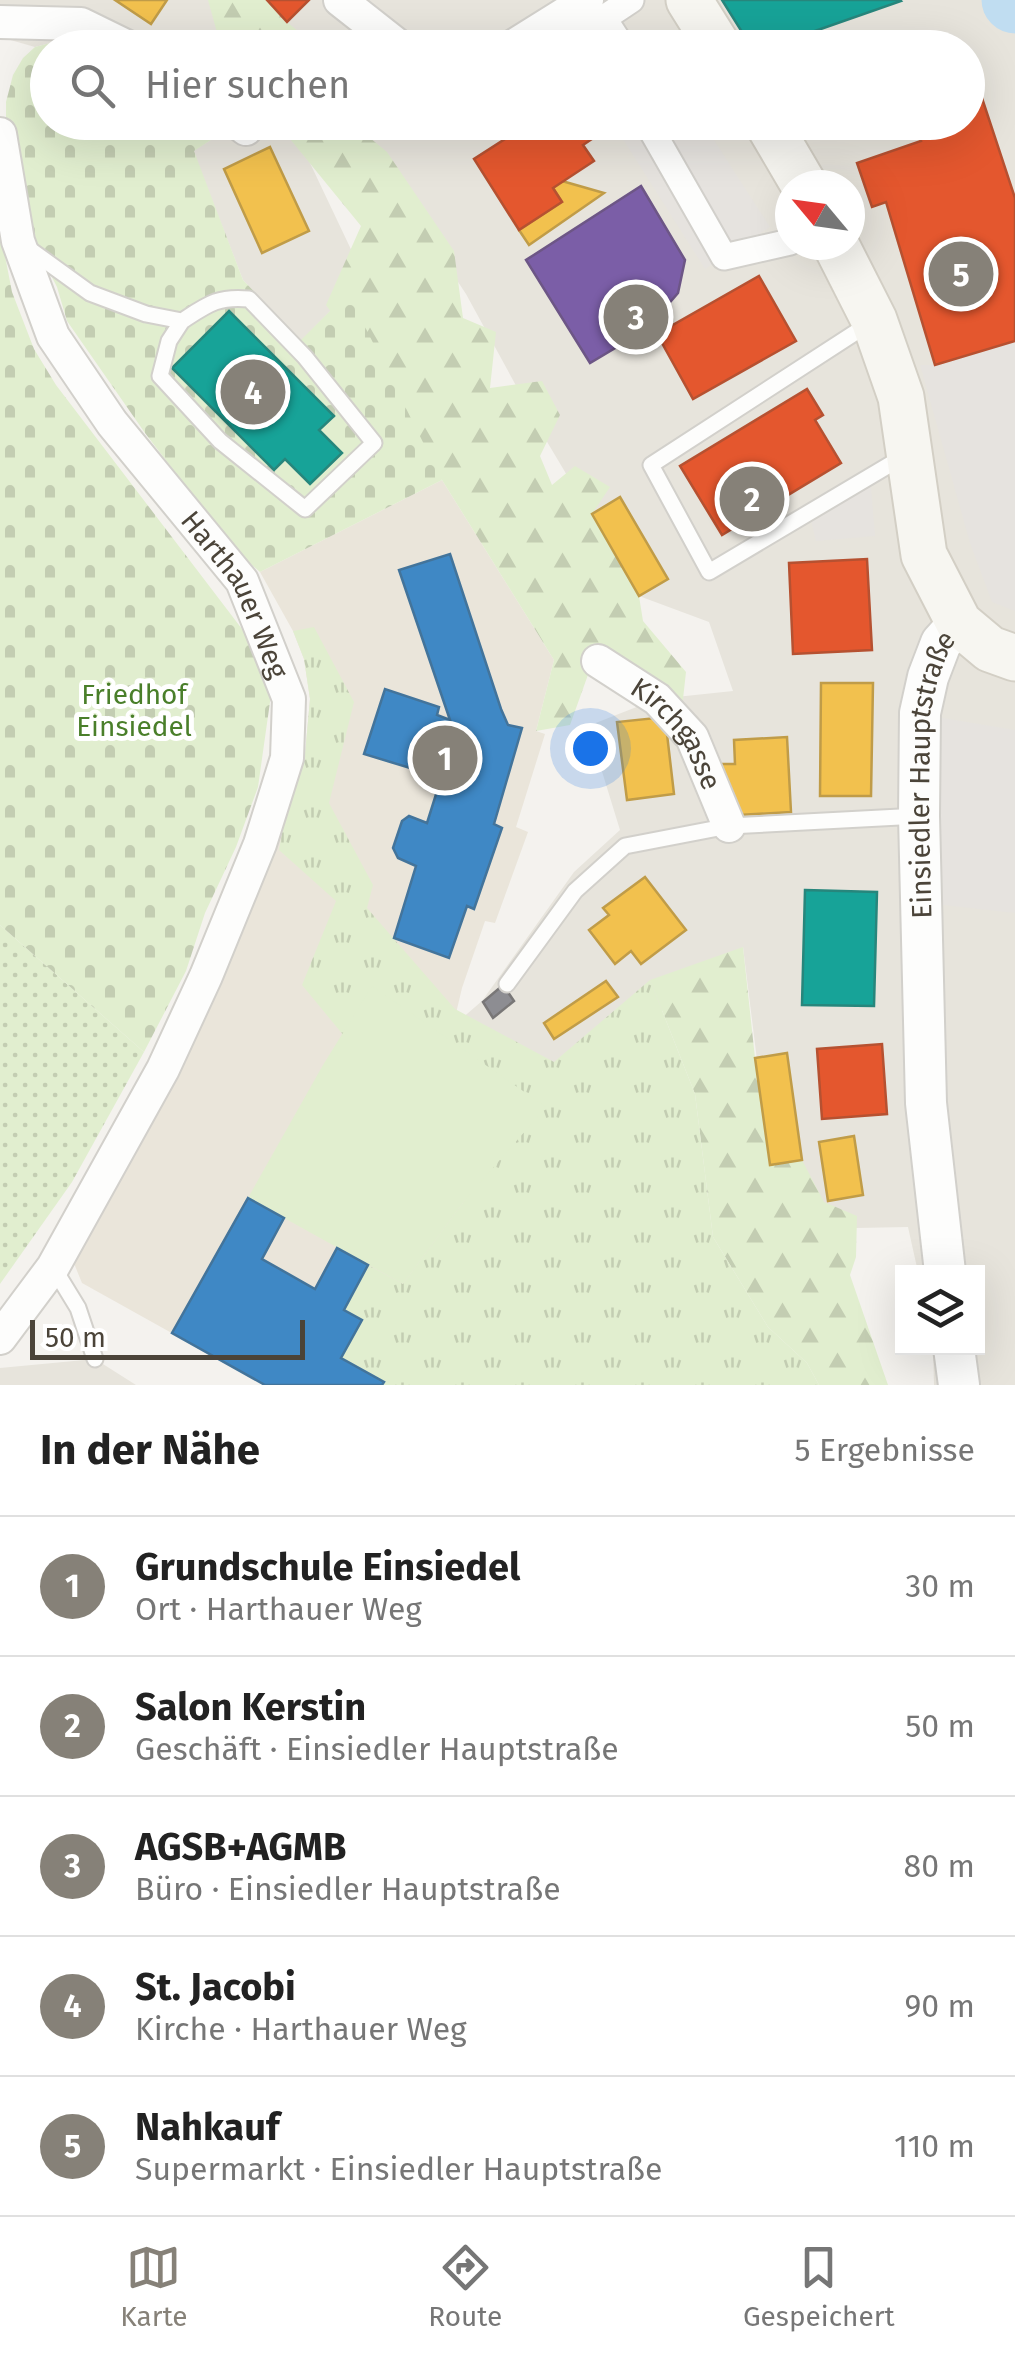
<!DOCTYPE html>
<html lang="de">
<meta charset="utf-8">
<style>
:root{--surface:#fff;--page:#f6f6f6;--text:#222;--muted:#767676;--line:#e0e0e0;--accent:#868178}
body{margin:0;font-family:"Fira Sans",sans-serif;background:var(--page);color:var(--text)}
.controls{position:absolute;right:30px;bottom:30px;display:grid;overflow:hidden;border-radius:0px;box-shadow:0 10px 40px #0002}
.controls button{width:90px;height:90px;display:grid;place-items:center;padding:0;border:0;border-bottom:2px solid var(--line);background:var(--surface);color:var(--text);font:50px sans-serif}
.compass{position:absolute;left:775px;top:170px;width:90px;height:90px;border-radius:50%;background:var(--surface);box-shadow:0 10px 40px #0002;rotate:299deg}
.scale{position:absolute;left:30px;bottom:25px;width:275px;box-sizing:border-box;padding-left:10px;border:5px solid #4b4439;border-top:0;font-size:28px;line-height:35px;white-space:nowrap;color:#4b4439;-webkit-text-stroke:8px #fff;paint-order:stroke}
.you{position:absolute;left:590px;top:748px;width:35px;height:35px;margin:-25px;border:8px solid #fff;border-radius:50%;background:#1a73e8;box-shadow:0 0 0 15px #1a73e833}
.badge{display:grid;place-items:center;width:65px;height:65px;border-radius:50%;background:var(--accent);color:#fff;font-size:32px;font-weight:700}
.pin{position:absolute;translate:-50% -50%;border:5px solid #fff;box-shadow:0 2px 10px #0006}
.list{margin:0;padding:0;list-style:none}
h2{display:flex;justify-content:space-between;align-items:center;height:130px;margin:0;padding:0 40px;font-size:42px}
h2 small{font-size:32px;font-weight:400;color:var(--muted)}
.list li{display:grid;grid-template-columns:65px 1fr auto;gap:30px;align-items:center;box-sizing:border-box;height:140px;padding:0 40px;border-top:2px solid var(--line)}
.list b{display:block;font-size:38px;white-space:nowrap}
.list p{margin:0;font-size:32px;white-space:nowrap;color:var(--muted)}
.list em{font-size:32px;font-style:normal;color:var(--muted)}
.icon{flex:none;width:55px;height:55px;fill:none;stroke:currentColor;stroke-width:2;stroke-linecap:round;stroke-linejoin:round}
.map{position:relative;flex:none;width:1015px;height:1385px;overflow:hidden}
.search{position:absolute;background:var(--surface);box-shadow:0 10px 40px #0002;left:30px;right:30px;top:30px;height:110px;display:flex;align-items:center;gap:25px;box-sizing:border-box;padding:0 35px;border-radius:55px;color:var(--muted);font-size:38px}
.sheet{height:830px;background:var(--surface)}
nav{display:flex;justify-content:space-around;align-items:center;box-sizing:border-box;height:140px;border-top:2px solid var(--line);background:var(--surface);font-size:28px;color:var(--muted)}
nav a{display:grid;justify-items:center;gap:5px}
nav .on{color:var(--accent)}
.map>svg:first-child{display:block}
</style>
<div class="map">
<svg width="1015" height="1385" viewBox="0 0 1015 1385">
<defs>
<pattern id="grass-dots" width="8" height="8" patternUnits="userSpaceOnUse" patternTransform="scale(2.5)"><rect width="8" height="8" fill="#e1eecf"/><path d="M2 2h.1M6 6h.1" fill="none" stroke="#c3cdb2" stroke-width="1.8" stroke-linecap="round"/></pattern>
<pattern id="forest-firs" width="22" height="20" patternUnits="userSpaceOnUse" patternTransform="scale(2.5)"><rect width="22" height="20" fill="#e1eecf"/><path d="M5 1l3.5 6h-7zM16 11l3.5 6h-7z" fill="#c3cdb2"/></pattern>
<pattern id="cemetery-stones" width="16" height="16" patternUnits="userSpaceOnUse" patternTransform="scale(2.5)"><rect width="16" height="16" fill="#e1eecf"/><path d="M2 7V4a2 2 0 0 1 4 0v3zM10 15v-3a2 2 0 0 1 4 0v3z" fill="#c3cdb2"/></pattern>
<pattern id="park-tufts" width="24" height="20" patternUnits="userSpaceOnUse" patternTransform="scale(2.5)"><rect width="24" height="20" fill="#e1eecf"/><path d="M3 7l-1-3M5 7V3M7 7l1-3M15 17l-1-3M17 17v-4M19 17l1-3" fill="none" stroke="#c3cdb2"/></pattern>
</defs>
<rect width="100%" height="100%" fill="#f4f2ee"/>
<path fill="#e7e4dc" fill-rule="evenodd" d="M 0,0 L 236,0 L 257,47 L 96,48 L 54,42 L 35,47 L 0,37 Z
M 267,0 L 1015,0 L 1015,1385 L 934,1385 L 933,1348 L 978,1348 L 978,1272 L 918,1272 L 908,1227 L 804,1229 L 770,1165 L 743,947 L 551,1099 L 453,1026 L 482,1001 L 574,872 L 620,830 L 588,726 L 657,699 L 733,691 L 709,622 L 639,596 L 543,435 L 466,294 L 353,123 L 968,122 L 968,48 L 304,47 L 287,22 ZM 790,185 L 850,185 L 850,245 L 790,245 Z
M 212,123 L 291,123 L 366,281 L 348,293 L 301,341 L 243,280 L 193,151 L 214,138 Z
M 95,1359 L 136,1385 L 0,1385 L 0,1368 Z"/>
<path fill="#eae5da" d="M 442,480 L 554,660 L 536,731 L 545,734 L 516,827 L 528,832 L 495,923 L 485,921 L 462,988 L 453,1026 L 551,1099 L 382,1385 L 265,1385 L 82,1283 L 73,1261 L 157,1110 L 208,1011 L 243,925 L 305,754 L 310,699 L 304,659 L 293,631 L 260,572 Z"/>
<path fill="url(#grass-dots)" d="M 0,925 L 144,1052 L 72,1182 L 0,1284 Z"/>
<path fill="url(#forest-firs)" d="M 208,0 L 267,0 L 287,22 L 317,47 L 221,47 Z
M 277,123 L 352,123 L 387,152 L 454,251 L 463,318 L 496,332 L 490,388 L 542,381 L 560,415 L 540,456 L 552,485 L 575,466 L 610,487 L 592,514 L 639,596 L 643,621 L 686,672 L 682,708 L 589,672 L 570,725 L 536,731 L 554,660 L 442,480 L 423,459 L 354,344 L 326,305 L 361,226 Z
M 743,947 L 755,1058 L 769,1164 L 802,1160 L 824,1202 L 857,1216 L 856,1257 L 850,1275 L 888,1385 L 819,1385 L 807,1363 L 768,1327 L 713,1237 L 695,1094 L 650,980 Z"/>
<path fill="url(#cemetery-stones)" d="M 71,41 L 96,47 L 48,48 L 48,122 L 212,123 L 214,138 L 194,151 L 243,280 L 301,340 L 348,293 L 442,480 L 260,572 L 233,548 L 145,433 L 67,321 L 57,287 L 32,238 L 6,130 L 6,102 L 13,75 L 23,58 L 35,47 L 54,42 Z
M 0,230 L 12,292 L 34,349 L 56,385 L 242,629 L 258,656 L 271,695 L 258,787 L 236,847 L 205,913 L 186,971 L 144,1052 L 0,925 Z"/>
<path fill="url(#park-tufts)" d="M 314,627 L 354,702 L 329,803 L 373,885 L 367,908 L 455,1009 L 554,1062 L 650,980 L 695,1094 L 713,1237 L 768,1327 L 807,1363 L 819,1385 L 382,1385 L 384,1382 L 341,1358 L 344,1310 L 368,1265 L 403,1284 L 465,1200 L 354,1048 L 302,985 L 336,901 L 279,850 L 286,810 L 305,754 L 310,699 L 304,659 L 293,631 Z"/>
<path fill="#e1eecf" d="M 372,986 L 546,1107 L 465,1200 L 403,1284 L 248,1198 L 323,1065 Z"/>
<path fill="#e6e3df" d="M 617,122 L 703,123 L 770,227 L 705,269 L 614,125 Z
M 1015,341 L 1015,611 L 992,602 L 970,543 L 920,365 L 935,365 Z
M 870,476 L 875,536 L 816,541 L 809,512 Z
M 937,717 L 1015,730 L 1015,913 L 935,904 Z"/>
<path fill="#f2c14e" stroke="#c09c48" stroke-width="2.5" d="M 115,0 L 167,0 L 151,24 Z
M 270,147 L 309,231 L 262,253 L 224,169 Z
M 562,181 L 604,193 L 529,245 L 519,230 L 562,202 L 553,188 Z
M 620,497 L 668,579 L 639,596 L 592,514 Z
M 821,683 L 873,683 L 871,796 L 820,796 Z
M 665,717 L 674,794 L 627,800 L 617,722 Z
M 787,737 L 791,812 L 738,815 L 720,764 L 735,764 L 734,740 Z
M 645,877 L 686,930 L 641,964 L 631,951 L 615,964 L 589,930 L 609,915 L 603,908 Z
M 606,981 L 618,997 L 554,1039 L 544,1023 Z
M 787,1053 L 802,1160 L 770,1165 L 755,1058 Z
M 854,1136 L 863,1195 L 828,1201 L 819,1142 Z"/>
<path fill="#e4572e" stroke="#b65131" stroke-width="2.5" d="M 267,0 L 309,0 L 287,22 Z
M 978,86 L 1015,198 L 1015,341 L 935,365 L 886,202 L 872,207 L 857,163 L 921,141 L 915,122 L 968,122 L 968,89 Z
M 499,122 L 617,122 L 583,145 L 594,161 L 553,188 L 562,202 L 519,230 L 474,159 L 508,137 Z
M 759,276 L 796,341 L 693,399 L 657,334 Z
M 807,389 L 823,415 L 815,420 L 841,463 L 722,535 L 680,466 Z
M 867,559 L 872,650 L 793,654 L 789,563 Z
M 882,1044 L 887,1114 L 822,1119 L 817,1049 Z"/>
<path fill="#7b5ea7" stroke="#6d5686" stroke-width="2.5" d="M 641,186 L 685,260 L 678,293 L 647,329 L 590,363 L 526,260 Z"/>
<path fill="#3f88c5" stroke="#43749b" stroke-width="2.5" d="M 450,554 L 501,709 L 508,725 L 522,728 L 494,824 L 502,828 L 474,909 L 467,906 L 449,958 L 394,938 L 416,866 L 398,858 L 393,848 L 402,821 L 409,816 L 427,823 L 444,769 L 424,762 L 420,771 L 364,754 L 385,689 L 439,707 L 437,715 L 450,720 L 399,570 Z
M 248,1198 L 284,1218 L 262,1259 L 315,1289 L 337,1248 L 368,1265 L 344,1310 L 362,1320 L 341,1358 L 384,1382 L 382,1385 L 265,1385 L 172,1333 Z"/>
<path fill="#17a398" stroke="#27867c" stroke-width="2.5" d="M 722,0 L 900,0 L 901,1 L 815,31 L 825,48 L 752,48 Z
M 229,311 L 334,416 L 319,430 L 342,453 L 310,484 L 285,459 L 274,470 L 172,368 Z
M 805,890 L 877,892 L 874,1006 L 802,1005 Z"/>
<path fill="#8d8d92" stroke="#797777" stroke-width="2.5" d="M 503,985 L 514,1001 L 493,1018 L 483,1002 Z"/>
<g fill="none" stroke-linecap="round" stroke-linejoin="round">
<path stroke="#c0ddf1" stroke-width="65" d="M 1014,0 L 1015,1"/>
<defs>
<path id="service" d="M 25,246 L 90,293 L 146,314 L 182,321 C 208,304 218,296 249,299 L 305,357 L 374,443 L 305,509 L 220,441 L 160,376 L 169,341 L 182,321
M 870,323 L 651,465 L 709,572 L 906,455
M 507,984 L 575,891 L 625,846 L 729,826 L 919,816
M 53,1267 L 78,1308 L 95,1359"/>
<path id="pedestrian" d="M 603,17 L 623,48
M 559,48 L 631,0
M 650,122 L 648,124 L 724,257 L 790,242"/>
<g id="minor">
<path d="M 340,0 L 401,48"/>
<path d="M 0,22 L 81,24 L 130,48"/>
<path d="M 510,48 L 587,0"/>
<path d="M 237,122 L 246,129"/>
<path id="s1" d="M 0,134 L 18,241 L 53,336 L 112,423 L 242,581 L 289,699 L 287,758 L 260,844 L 206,976 L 163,1069 L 53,1267 L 0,1338"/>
<path id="s2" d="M 598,661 L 657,699 L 692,737 L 729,826"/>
</g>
<g id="tertiary">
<path id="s3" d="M 945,1272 L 926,1103 L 919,816 L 920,713 L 928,677 L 941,643 L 959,623"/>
<path d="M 954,1348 L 959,1385"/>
</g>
<path id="secondary" d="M 689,0 L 719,48
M 767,122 L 804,185
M 836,245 L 874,320 L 901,397 L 924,555 L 959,623 L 990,649 L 1015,658"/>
</defs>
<use href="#service" stroke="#d2d0cb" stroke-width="19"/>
<use href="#pedestrian" stroke="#d2d0cb" stroke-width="29"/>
<use href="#minor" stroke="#d2d0cb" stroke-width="36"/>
<use href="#tertiary" stroke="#d2d0cb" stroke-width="44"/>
<use href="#secondary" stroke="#d3cfc5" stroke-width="49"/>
<use href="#service" stroke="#fdfdfc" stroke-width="15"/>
<use href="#pedestrian" stroke="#fdfdfc" stroke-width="25"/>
<use href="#minor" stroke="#fdfdfc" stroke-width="32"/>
<use href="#tertiary" stroke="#fdfdfc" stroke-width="40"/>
<use href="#secondary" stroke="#f7f6f1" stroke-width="45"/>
</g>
<g text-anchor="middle" stroke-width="10" stroke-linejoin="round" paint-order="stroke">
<g font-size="28" fill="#4b4439" stroke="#fff">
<text dy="10" stroke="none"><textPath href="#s1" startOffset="528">Harthauer Weg</textPath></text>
<text dy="10" stroke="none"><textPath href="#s2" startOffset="110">Kirchgasse</textPath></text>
<text dy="10" stroke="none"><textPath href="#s3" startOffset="500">Einsiedler Hauptstraße</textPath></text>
</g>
<g font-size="28" fill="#4a7f2a" stroke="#fff">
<text x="134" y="704">Friedhof<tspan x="134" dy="32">Einsiedel</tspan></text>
</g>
</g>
</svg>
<div class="controls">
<button><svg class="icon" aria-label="layers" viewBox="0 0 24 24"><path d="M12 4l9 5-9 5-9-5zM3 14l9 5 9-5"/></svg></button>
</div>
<svg class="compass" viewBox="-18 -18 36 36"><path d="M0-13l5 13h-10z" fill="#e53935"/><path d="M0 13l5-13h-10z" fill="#767676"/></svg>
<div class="scale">50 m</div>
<div class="you"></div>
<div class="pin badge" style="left:445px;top:758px">1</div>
<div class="pin badge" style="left:752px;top:499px">2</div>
<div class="pin badge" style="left:636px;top:317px">3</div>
<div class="pin badge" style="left:253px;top:392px">4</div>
<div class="pin badge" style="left:961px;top:274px">5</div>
<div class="search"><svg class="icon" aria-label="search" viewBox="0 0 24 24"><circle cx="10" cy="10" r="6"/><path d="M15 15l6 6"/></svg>Hier suchen</div>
</div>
<section class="sheet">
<h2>In der Nähe<small>5 Ergebnisse</small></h2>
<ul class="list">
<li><span class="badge">1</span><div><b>Grundschule Einsiedel</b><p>Ort · Harthauer Weg</p></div><em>30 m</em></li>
<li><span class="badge">2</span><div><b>Salon Kerstin</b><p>Geschäft · Einsiedler Hauptstraße</p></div><em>50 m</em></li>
<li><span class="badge">3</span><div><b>AGSB+AGMB</b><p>Büro · Einsiedler Hauptstraße</p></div><em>80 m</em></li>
<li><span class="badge">4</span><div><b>St. Jacobi</b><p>Kirche · Harthauer Weg</p></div><em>90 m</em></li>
<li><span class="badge">5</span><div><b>Nahkauf</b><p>Supermarkt · Einsiedler Hauptstraße</p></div><em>110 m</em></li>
</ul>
</section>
<nav>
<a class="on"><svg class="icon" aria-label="map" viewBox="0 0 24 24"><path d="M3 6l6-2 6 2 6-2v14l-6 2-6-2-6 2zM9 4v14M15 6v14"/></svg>Karte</a>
<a><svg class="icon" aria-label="directions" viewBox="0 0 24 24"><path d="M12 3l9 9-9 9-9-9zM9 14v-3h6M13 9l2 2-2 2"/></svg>Route</a>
<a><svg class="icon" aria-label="saved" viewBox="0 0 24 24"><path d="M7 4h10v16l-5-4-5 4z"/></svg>Gespeichert</a>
</nav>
